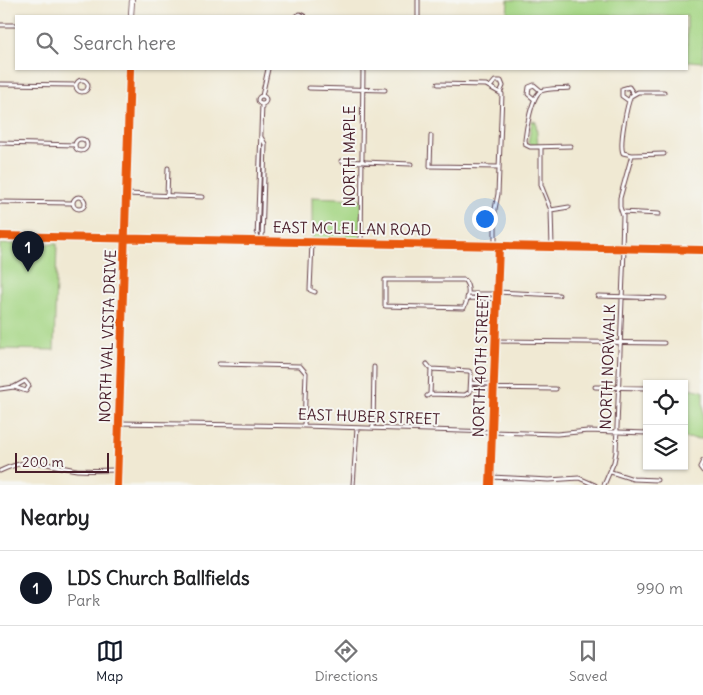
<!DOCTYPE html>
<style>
:root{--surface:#fff;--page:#f6f6f6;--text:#202124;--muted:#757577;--line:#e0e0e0;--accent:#111827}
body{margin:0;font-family:Delius,sans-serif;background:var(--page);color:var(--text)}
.controls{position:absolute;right:15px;bottom:15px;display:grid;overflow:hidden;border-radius:0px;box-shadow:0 1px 4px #0004}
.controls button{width:45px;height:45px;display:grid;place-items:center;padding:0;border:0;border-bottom:1px solid var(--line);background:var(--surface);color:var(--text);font:25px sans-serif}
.scale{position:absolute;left:15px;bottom:12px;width:94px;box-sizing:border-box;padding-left:5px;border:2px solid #4a1f2b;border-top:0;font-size:14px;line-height:18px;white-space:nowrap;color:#4a1f2b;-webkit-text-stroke:4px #f6f6f2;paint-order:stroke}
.you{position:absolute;left:484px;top:218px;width:18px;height:18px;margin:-12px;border:4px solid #fff;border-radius:50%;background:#1a73e8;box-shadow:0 0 0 8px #1a73e833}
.badge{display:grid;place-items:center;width:32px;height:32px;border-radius:50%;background:var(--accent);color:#fff;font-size:16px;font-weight:700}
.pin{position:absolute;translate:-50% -41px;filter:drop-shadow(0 1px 2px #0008)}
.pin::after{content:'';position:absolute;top:26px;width:18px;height:15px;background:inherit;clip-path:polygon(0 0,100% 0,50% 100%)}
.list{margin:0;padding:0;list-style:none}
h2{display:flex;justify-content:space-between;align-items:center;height:65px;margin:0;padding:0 20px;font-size:21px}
h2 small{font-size:16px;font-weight:400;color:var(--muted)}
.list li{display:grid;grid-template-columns:32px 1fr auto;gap:15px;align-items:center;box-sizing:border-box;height:75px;padding:0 20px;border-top:1px solid var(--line)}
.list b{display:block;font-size:19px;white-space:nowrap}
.list p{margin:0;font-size:16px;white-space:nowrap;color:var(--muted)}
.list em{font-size:16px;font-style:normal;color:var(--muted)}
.icon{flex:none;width:28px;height:28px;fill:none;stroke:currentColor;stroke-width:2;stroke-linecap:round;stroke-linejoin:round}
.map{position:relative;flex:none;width:703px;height:485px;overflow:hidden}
.search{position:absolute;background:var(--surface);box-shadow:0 1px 4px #0004;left:15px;right:15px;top:15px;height:55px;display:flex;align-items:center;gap:12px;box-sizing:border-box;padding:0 18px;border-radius:0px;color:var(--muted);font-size:19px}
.sheet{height:140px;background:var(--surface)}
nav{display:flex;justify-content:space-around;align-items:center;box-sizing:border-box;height:70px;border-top:1px solid var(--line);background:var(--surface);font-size:14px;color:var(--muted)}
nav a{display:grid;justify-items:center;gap:2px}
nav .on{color:var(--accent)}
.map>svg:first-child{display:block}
</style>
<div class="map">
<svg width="703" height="485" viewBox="0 0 703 485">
<rect width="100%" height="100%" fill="#f6f6f2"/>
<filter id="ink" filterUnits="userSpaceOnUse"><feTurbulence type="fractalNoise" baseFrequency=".02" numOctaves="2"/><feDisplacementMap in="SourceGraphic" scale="10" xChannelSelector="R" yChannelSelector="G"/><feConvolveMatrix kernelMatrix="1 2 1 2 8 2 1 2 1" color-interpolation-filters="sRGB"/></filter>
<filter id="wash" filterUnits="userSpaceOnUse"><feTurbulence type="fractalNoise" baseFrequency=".0096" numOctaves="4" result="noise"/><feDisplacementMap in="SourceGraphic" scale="20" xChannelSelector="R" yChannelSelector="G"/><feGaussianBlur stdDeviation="1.12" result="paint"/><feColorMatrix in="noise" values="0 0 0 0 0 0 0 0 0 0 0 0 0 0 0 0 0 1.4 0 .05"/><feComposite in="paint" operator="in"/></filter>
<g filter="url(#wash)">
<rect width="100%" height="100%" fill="#f0e9d3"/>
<path fill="#a4d583" stroke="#777a57" d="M 508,0 L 703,0 L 703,62 L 687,61 L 687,16 L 507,16 Z
M 532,121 L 536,122 L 538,146 L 528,143 Z
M 312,197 L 362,199 L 361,243 L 312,241 Z
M 0,244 L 57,244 L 54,350 L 0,349 Z
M 684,387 L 703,391 L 703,439 L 684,438 Z"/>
</g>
<g filter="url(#ink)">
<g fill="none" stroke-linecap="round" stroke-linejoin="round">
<defs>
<path id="street" d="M 242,16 L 246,16
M 296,16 L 300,14 L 304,16
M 418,16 L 418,0
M 0,25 L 16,25
M76 86a6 6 0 1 1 12 0a6 6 0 1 1-12 0Z
M 0,84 L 76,85
M 438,84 L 486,85 L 502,94 L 498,194 L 495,209 L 495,246
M 490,87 L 495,81 L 501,81 L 503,86 L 500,93
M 309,88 L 385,90
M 569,88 C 561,89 549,88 541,91 C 532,95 526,130 525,140 L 526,145 L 530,147 L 571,146
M258 100a4 4 0 1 1 8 0a4 4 0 1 1-8 0Z
M 262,96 L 268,69
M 534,99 L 528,94 L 529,87 L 534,85 L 541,91
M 629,101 L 622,96 L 622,89 L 629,87 L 633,93
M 431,136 L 430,166 L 499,167
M 261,137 L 265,144 L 262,240
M75 145a6 6 0 1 1 12 0a6 6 0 1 1-12 0Z
M 0,143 L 75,145
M 541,148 L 541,185 L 551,210 L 552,247
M 664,154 L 632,155 L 623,153 C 619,144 627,104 631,96 L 638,92 L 664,92
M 341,161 L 411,164
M 126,194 L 203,197
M 167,196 L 168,168
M73 203a6 6 0 1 1 12 0a6 6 0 1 1-12 0Z
M 0,202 L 73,203
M 551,210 L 569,207
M 622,212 L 659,214
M 257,240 L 262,104
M 312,242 L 310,290 L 315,292
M 361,243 L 363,69
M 622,248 L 623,216 L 620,207 L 620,198 L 632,155
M 385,280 L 464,280 C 471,287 468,300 464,308 L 385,306 Z
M 497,292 L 559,295
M 468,294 L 497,294
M 598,296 L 665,298
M 467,298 L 497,299
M 495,341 L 664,343
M 219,364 L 300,366 L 306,373 L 304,426
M 471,383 L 489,384 L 494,387
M 595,387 L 647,388
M 471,388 L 556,389
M 0,389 L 14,387 L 25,381 L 29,386 L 26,391 L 14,387
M 430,394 L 431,369
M 427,396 L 430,394 L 465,395 L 470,392 L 471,373 L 469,371 L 431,369 L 427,364
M 119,423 L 304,426 L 557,434 L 588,431 L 647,433
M 373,428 L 374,367
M 703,461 L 700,467 L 703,471
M 0,471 C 35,455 43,465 77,470 C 91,471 104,470 117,470
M 611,472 L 633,479 L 657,480
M 491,477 L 549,480 L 579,478 L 595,485
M 353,485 L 357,428
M 604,485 L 614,462 L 616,452 L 624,249"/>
<path id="secondary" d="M 131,16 L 132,0
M 0,236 L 703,250
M 117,485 L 130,69
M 490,485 L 499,246"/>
</defs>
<use href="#street" stroke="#633d44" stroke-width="5"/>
<use href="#secondary" stroke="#633d44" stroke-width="6"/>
<use href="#street" stroke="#fff" stroke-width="3"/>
<use href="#secondary" stroke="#fff" stroke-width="4.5"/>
<defs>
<path id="cycleway" d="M 0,236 L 703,250
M 117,485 L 130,69
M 490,485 L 499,246"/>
</defs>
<use href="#cycleway" stroke="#f6f6f2" stroke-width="11"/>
<use href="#cycleway" stroke="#e8590c" stroke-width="8"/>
</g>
</g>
<g text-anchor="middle" stroke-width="4" stroke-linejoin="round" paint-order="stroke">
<g font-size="15" fill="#4a1f2b" stroke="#f6f6f2">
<text transform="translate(350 156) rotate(-90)" y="5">NORTH MAPLE</text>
<text transform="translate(352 229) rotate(1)" y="5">EAST MCLELLAN ROAD</text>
<text transform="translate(108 336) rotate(-88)" y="5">NORTH VAL VISTA DRIVE</text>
<text transform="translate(481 365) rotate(-88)" y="5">NORTH 40TH STREET</text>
<text transform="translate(608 367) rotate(-88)" y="5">NORTH NORWALK</text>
<text transform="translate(369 417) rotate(2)" y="5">EAST HUBER STREET</text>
</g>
</g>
</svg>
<div class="controls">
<button><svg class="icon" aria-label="locate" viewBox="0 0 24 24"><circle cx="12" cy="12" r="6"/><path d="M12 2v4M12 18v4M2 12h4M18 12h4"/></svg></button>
<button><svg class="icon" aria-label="layers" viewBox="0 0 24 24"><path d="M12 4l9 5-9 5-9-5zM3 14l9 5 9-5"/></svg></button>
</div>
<div class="scale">200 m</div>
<div class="you"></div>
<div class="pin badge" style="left:28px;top:272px">1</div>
<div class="search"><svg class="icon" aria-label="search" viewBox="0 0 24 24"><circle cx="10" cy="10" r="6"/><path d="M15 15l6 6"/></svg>Search here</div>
</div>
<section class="sheet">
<h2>Nearby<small></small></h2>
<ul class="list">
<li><span class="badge">1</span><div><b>LDS Church Ballfields</b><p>Park</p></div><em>990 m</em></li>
</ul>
</section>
<nav>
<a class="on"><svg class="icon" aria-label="map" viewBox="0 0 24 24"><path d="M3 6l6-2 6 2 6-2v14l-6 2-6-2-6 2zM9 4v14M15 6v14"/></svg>Map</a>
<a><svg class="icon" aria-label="directions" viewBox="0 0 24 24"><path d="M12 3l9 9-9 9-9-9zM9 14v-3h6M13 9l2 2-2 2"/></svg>Directions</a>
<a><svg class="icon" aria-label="saved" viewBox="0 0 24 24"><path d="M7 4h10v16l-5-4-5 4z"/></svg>Saved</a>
</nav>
